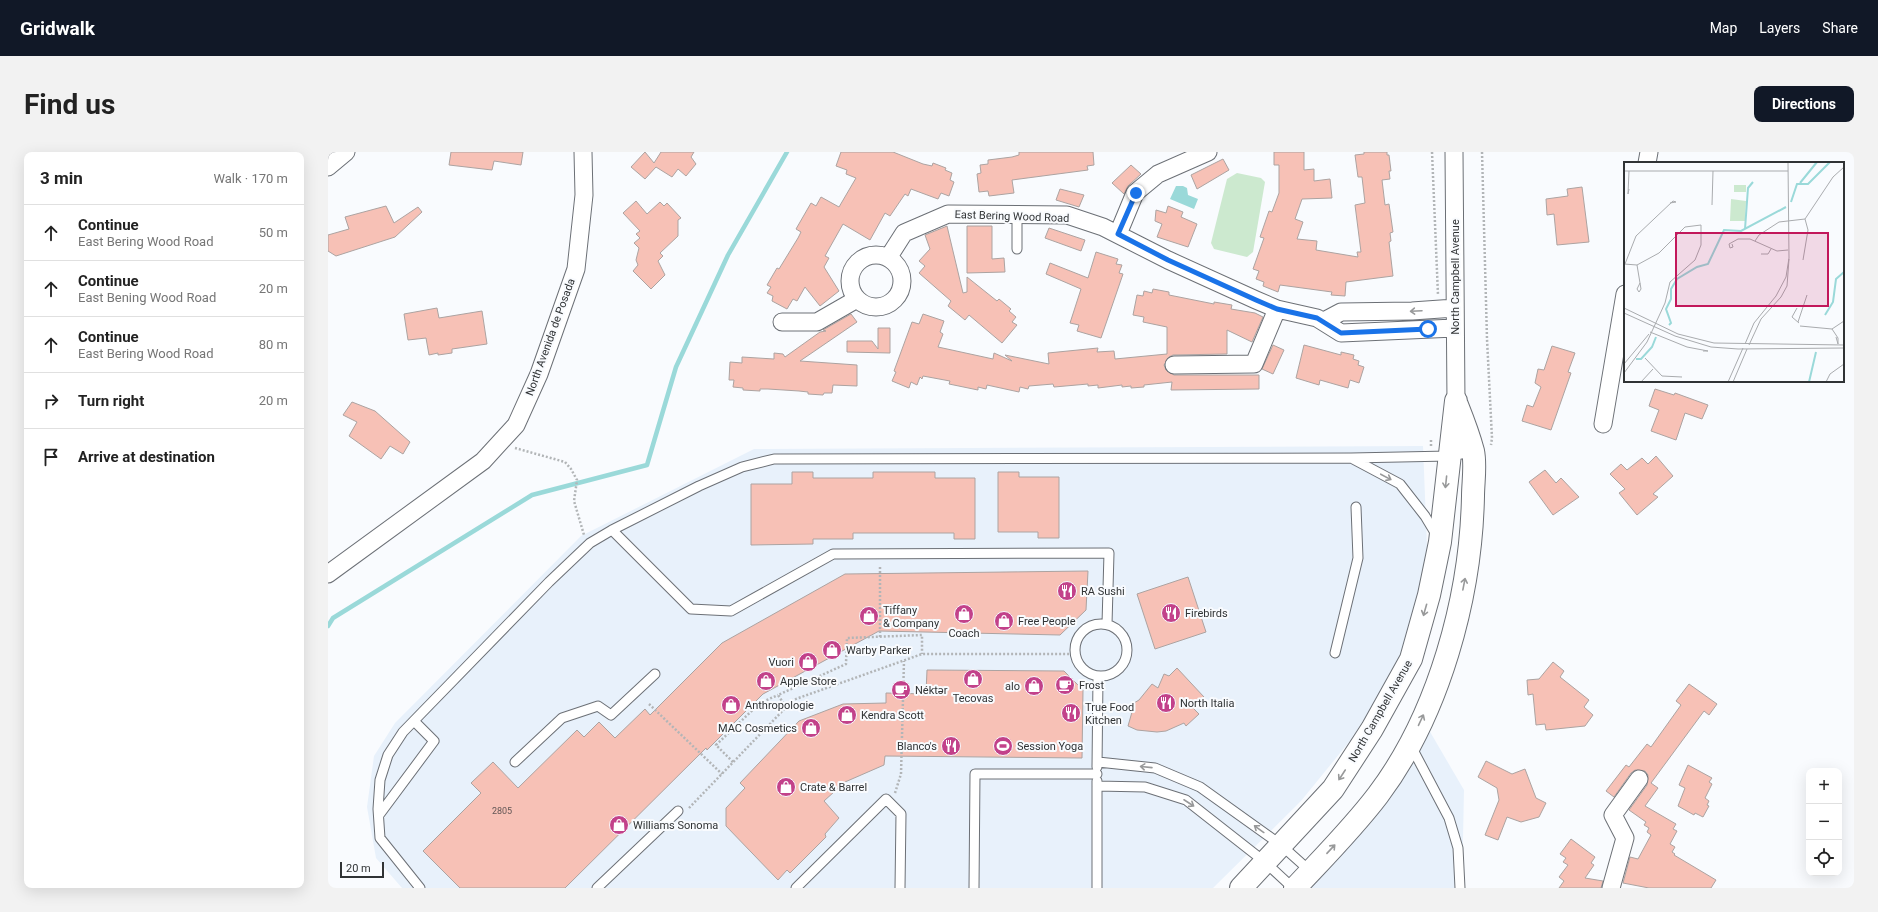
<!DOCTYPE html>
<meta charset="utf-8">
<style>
:root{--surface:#fff;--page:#f2f2f2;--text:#222;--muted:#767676;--line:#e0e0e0;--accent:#111827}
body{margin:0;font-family:Roboto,sans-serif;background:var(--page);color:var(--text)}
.controls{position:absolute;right:12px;bottom:12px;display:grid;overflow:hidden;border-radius:8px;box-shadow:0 4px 16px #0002}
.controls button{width:36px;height:36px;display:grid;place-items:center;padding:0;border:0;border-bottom:1px solid var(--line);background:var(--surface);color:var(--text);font:20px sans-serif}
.scale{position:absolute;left:12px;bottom:10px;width:44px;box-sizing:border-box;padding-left:4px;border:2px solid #303335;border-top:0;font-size:11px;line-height:14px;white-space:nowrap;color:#303335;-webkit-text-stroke:3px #f9fbfe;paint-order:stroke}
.stop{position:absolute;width:12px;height:12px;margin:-9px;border:3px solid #1a73e8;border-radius:50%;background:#fff}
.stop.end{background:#1a73e8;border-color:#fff;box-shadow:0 1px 4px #0008}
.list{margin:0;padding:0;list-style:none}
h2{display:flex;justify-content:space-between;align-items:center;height:52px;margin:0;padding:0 16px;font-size:17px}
h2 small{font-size:13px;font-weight:400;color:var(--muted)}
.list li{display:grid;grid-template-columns:26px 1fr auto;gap:12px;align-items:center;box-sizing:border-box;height:56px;padding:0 16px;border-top:1px solid var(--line)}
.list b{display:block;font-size:15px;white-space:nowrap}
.list p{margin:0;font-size:13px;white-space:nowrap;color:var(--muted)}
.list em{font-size:13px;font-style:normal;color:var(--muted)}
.icon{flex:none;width:22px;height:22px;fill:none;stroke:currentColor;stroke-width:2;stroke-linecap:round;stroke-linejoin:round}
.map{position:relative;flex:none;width:1526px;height:736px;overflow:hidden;border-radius:8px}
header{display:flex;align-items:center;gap:24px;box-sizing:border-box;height:56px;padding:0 20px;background:var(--accent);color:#fff}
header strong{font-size:19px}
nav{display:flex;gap:22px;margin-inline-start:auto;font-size:14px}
.intro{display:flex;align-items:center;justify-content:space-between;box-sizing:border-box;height:96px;padding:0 24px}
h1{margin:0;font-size:28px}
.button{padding:10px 18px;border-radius:8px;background:var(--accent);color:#fff;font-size:14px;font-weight:700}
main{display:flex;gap:24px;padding:0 24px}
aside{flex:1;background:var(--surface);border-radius:8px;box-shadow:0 4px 16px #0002}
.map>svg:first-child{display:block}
</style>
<header>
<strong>Gridwalk</strong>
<nav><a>Map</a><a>Layers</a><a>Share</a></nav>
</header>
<div class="intro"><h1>Find us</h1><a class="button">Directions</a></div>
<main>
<aside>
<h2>3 min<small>Walk · 170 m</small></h2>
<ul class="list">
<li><svg class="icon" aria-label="ahead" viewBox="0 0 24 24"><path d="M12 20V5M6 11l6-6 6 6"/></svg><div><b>Continue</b><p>East Bering Wood Road</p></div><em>50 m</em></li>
<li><svg class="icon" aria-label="ahead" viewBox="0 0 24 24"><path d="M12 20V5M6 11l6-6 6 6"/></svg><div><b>Continue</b><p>East Bening Wood Road</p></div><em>20 m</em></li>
<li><svg class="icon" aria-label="ahead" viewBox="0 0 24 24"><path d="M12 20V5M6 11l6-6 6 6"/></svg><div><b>Continue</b><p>East Bering Wood Road</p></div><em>80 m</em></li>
<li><svg class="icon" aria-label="right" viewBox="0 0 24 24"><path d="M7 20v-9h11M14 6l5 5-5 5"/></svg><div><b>Turn right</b></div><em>20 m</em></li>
<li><svg class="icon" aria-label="arrive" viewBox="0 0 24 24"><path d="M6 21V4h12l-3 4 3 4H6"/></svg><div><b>Arrive at destination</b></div></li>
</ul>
</aside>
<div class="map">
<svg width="1526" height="736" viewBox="0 0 1526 736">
<rect width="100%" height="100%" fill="#f9fbfe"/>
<path fill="#e8f1fb" d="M 1095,294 L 1099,395 L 1090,449 L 1072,503 L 1055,539 L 1021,590 L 973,649 L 885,736 L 74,736 L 48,706 L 39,655 L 46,604 L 67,571 L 253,384 L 426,297 Z
M 1101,578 L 1136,638 L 1134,736 L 976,736 Z"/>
<path fill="#cce9cf" d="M 909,21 L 933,26 L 937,30 L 925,100 L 919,105 L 886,97 L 883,91 L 899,27 Z"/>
<path fill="#9ad9d9" d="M 848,34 L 855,34 L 859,36 L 860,43 L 870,47 L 866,57 L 842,47 Z"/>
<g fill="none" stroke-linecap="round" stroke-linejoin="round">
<path stroke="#9ad9d9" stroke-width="4.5" d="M 0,474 L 5,466 L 204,343 L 319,313 L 348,215 L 400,103 L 459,0"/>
</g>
<path fill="#f7c1b6" stroke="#aca3a1" d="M 123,0 L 195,0 L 193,13 L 166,9 L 164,18 L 121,13 Z
M 317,0 L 326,11 L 333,0 L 366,0 L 363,5 L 368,12 L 358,24 L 350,17 L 344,25 L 328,15 L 317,27 L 303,15 Z
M 513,0 L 565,0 L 595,12 L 604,14 L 605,11 L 618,16 L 617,18 L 624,21 L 622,28 L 626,30 L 621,44 L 613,41 L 610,47 L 583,37 L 580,44 L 577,42 L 562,64 L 557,61 L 542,88 L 515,72 L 497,104 L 501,106 L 496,115 L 511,139 L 492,154 L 477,135 L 469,149 L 465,147 L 459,157 L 444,149 L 445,144 L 439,141 L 443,135 L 439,133 L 449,116 L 451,117 L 470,86 L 473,80 L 468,77 L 483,51 L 488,54 L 493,45 L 511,55 L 528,26 L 518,22 L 519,18 L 508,14 Z
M 691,0 L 765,0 L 766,13 L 759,14 L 760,18 L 684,28 L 686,41 L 661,44 L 660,39 L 651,40 L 649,22 L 653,21 L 652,13 L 660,12 L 660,8 L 684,5 L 691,3 Z
M 946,0 L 976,0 L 976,18 L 986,17 L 986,29 L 1002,27 L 1004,46 L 974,47 L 967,67 L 975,70 L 969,87 L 989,89 L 988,98 L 1030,105 L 1029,100 L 1033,100 L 1027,53 L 1037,51 L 1034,25 L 1030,25 L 1027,3 L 1036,2 L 1036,0 L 1059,0 L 1059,3 L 1061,3 L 1063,19 L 1061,19 L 1062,27 L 1054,28 L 1057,53 L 1061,52 L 1065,80 L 1062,81 L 1063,89 L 1061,90 L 1065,124 L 1018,130 L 1017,144 L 1003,143 L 1004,140 L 952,133 L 950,140 L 935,134 L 936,130 L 928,127 L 931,119 L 925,117 L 936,86 L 932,85 L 941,59 L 944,60 L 951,41 L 951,13 L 946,13 Z
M 895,7 L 901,18 L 869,37 L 863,23 Z
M 803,13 L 813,22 L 800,34 L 796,42 L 784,31 Z
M 1254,35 L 1261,90 L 1229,93 L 1226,62 L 1219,63 L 1218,47 L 1240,44 L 1239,37 Z
M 732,37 L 756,43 L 751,55 L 728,48 Z
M 308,49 L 319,62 L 332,50 L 336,54 L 339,51 L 353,66 L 350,68 L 350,84 L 332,101 L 335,104 L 330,109 L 337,123 L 323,137 L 305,119 L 310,113 L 308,108 L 311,96 L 306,91 L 312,86 L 308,82 L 312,79 L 295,61 Z
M 58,54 L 66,71 L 90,55 L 94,60 L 67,85 L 8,104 L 0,99 L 0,83 L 21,77 L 17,65 Z
M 840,54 L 855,60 L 853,65 L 869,72 L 860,95 L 829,85 L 834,72 L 827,69 L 828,58 L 838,61 Z
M 619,74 L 635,141 L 639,140 L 639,125 L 669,149 L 671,147 L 683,157 L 681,159 L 688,165 L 684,170 L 689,173 L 674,191 L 641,163 L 637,168 L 620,154 L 623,149 L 591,121 L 597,114 L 591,109 L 602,97 L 597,83 Z
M 639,74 L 664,74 L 664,107 L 676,106 L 677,120 L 639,121 Z
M 721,76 L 757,88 L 753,99 L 717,86 Z
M 768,100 L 790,107 L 788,112 L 794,113 L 791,121 L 795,122 L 773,186 L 749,179 L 751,173 L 742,171 L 753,137 L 718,122 L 722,111 L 760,126 Z
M 825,137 L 841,140 L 841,143 L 886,152 L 886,150 L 904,153 L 903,157 L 927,161 L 935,165 L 924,190 L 899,178 L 899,202 L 845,203 L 841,205 L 836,213 L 838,218 L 846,223 L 931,223 L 931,237 L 843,238 L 844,230 L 816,233 L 816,235 L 803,236 L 803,234 L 794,235 L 794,233 L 770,236 L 770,233 L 760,234 L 760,232 L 726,235 L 725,232 L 701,234 L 700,237 L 692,235 L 691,240 L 659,233 L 658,237 L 650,235 L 650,238 L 621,232 L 622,229 L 595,224 L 594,227 L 592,225 L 589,233 L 583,230 L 581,236 L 564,229 L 568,220 L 566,219 L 584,170 L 591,172 L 595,162 L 616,169 L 612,180 L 615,182 L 610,195 L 665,207 L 666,201 L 684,209 L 677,203 L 721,212 L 720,201 L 770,196 L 769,200 L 786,199 L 787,207 L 839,202 L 839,175 L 815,170 L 816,165 L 805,163 L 809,143 L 815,144 L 816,139 L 824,141 Z
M 109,156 L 111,166 L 154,159 L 159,192 L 124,197 L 124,201 L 110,203 L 110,201 L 101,203 L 98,186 L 80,188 L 76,162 Z
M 523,162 L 529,170 L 472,209 L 529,213 L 529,234 L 505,233 L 504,241 L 496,241 L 495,243 L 480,242 L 480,240 L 471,239 L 440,237 L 432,237 L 432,239 L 415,238 L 415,236 L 405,235 L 406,228 L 401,228 L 402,210 L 414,211 L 414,205 L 446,207 L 446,201 L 455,202 L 457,205 L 492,180 L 498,179 L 495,178 Z
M 550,176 L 562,176 L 562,201 L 519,200 L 519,189 L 544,189 L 550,197 Z
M 945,193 L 956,198 L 945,222 L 934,217 Z
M 976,193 L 1013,203 L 1013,200 L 1026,203 L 1025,207 L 1031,209 L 1030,213 L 1036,215 L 1031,231 L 1022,228 L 1020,236 L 992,228 L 991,233 L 968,226 Z
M 1224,194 L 1247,201 L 1240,220 L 1243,221 L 1223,278 L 1194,269 L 1199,253 L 1205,255 L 1213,235 L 1207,231 L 1210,217 L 1216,218 Z
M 1327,237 L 1346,243 L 1347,241 L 1380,253 L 1374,267 L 1357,261 L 1348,288 L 1323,279 L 1331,258 L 1321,254 Z
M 24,250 L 47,259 L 82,290 L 75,302 L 62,294 L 53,307 L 21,284 L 29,270 L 15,263 Z
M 1328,304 L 1345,324 L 1325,342 L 1330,345 L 1309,363 L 1291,341 L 1297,337 L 1282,322 L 1293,312 L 1299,318 L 1314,306 L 1320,312 Z
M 1217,318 L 1228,331 L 1233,326 L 1251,345 L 1225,363 L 1201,330 Z
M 464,320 L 485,320 L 485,326 L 545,326 L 545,320 L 607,320 L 607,326 L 647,326 L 647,387 L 626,387 L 626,381 L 525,381 L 525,387 L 485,387 L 485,392 L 423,393 L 423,332 L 464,332 Z
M 670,320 L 691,320 L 691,325 L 731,325 L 731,386 L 710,386 L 710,380 L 670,380 Z
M 760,419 L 758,458 L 732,483 L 551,479 L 435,542 L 379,598 L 378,596 L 237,736 L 132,736 L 95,699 L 153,641 L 143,631 L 165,610 L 190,636 L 249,578 L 256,585 L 271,570 L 287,586 L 317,557 L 322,563 L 394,491 L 517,422 Z
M 860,425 L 878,480 L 827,497 L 809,442 Z
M 1225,510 L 1236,519 L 1232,525 L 1261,548 L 1256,555 L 1265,563 L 1257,574 L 1218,578 L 1217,572 L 1208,573 L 1205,542 L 1200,543 L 1199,528 L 1211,527 Z
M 849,516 L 876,545 L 865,556 L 871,562 L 858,574 L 856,571 L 838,579 L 829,580 L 809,578 L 800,574 L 804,560 L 801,554 L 811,548 L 824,532 L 830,536 L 836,522 L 841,524 Z
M 599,518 L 736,519 L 755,538 L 754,606 L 557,604 L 556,613 L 517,630 L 496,649 L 511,666 L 497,682 L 498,685 L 462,721 L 459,718 L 450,728 L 398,674 L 398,656 L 417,636 L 412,631 L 471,569 L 515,552 L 558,551 L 558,541 L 598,542 Z
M 1361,532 L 1389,552 L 1381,563 L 1376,559 L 1323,631 L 1330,636 L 1317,654 L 1348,672 L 1345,677 L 1349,679 L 1342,692 L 1347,695 L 1344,700 L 1347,702 L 1346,703 L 1388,728 L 1383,736 L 1321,736 L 1295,731 L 1302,705 L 1310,707 L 1323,683 L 1319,680 L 1321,676 L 1316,673 L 1318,670 L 1301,658 L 1319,633 L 1320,623 L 1317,619 L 1307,618 L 1303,621 L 1286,645 L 1278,639 L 1298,613 L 1301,615 L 1319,592 L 1323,595 L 1353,553 L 1348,549 Z
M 1158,609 L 1184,622 L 1197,617 L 1208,646 L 1218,651 L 1211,665 L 1193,670 L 1179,665 L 1170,688 L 1157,683 L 1171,648 L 1169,636 L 1150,625 Z
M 1360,613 L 1384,626 L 1381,630 L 1384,632 L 1377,646 L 1381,649 L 1379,653 L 1381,654 L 1375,665 L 1367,661 L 1366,663 L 1350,654 L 1357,636 L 1351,633 Z
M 1243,687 L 1267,705 L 1263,711 L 1266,713 L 1257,726 L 1275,729 L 1273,736 L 1231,736 L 1236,729 L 1231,725 L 1240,713 L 1235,710 L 1238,706 L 1232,702 Z"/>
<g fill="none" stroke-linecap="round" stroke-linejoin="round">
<defs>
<path id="service" d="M 689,97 L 689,62
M 1025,307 L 1072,332 L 1097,364 L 1109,384
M 284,378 L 363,457 L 403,459 L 505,402 L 781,401 L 779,472
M747 498a26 26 0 1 1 52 0a26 26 0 1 1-52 0Z
M 1007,501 L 1030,406 L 1028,355
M 1083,594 L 1121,666 L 1130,696 L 1132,736
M 187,610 L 234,566 L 270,554 L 283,563 L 327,522
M 770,610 L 827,616 L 872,635 L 953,693 L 982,719
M 769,615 L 770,525
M 769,634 L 817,635 L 858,648 L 937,710 L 965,736
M 51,663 L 106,589 L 86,569
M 92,736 L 52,686 L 50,657 L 52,628 L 60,603 L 75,580 L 221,430 L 262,391 L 284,378 L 371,334 L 414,315 L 446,307 L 1023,306 L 1121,304 L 1145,300
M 269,736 L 350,659
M 468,736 L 558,647 L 573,662 L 572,736
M 646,736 L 647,622 L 769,622
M 769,736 L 769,629"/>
<path id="minor" d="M 1126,0 L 1128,249
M 1319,11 L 1321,0
M 0,15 L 18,0
M 790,82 L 807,41 L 830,22 L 880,0
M522 129a26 26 0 1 1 52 0a26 26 0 1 1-52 0Z
M 560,106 L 576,81 L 620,62 L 739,63 L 775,75 L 840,108 L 928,148 L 949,157 L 989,166 L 1013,181 L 1127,176
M 996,169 L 1013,160 L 1084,159 L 1127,156
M 454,170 L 489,170 L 529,147
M 846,213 L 926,212 L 949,157
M 1275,272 L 1297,142
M 0,422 L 155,309 L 188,273 L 211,222 L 248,117 L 256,43 L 255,0
M 1283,736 L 1297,686 L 1285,663 L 1311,627"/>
<path id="tertiary" d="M 913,736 L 1005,637 L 1044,577 L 1083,507 L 1101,443 L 1112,390 L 1128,249
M 967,736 C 995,706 1025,676 1050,643 C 1111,562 1143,445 1145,344 C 1145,331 1148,313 1145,299 C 1141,284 1135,268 1129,253"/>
</defs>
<use href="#service" stroke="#6c7076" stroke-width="11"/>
<use href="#minor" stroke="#6c7076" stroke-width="19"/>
<use href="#tertiary" stroke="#6c7076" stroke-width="24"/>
<path stroke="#b2b5b7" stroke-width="2.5" stroke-dasharray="2 2" stroke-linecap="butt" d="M 1104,0 L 1110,143
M 1154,0 L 1159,187 L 1164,286 L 1163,293
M 1103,288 L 1103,294
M 187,296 L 237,310 L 243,317 L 249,328 L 246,349 L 256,383
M 552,485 L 552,413
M 321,552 L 394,622
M 458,555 L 450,543 L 518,512 L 519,486 L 594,483 L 594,502
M 405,610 L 388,593 L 432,551 L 450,543
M 567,641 L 573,622 L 576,509
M 361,656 L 465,548 L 594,502 L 747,502"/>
<use href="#service" stroke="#fff" stroke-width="9"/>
<use href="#minor" stroke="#fff" stroke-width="17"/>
<use href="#tertiary" stroke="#fff" stroke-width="22"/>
</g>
<defs><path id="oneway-shaft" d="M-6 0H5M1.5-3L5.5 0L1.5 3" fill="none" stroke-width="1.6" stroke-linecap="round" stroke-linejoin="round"/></defs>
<g stroke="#98999a">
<use href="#oneway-shaft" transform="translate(1088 159) rotate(177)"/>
<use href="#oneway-shaft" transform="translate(1058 325) rotate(28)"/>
<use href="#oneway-shaft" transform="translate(1118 330) rotate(96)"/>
<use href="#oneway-shaft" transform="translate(1136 432) rotate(-79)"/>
<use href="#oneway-shaft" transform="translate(1097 458) rotate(106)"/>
<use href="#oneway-shaft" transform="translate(1093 568) rotate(-65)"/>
<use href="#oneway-shaft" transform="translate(818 615) rotate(-174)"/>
<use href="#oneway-shaft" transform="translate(1014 623) rotate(123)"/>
<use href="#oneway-shaft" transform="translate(861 651) rotate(33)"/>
<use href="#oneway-shaft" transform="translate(931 677) rotate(-144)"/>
<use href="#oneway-shaft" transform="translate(1003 697) rotate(-47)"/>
</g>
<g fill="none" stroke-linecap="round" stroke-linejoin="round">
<path stroke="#1a73e8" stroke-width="5" d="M 808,41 L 790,82 L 840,108 L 928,148 L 949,157 L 989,166 L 1013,181 L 1100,177"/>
</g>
<defs>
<symbol id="restaurant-disc" viewBox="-11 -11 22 22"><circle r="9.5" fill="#c2418a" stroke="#f9fbfe"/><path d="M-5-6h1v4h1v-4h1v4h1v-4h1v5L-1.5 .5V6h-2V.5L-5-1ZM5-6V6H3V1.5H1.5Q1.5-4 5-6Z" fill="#fff"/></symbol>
<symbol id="shop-disc" viewBox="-11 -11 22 22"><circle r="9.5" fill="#c2418a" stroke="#f9fbfe"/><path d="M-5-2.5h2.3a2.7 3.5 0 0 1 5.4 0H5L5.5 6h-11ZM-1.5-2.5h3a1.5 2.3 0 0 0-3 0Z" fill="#fff"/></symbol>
<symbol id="cafe-disc" viewBox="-11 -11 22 22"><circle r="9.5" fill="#c2418a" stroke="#f9fbfe"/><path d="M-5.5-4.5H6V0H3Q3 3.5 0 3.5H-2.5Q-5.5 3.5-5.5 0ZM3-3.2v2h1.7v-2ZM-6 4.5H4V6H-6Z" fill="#fff"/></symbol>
<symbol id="stadium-disc" viewBox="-11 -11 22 22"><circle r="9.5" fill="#c2418a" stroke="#f9fbfe"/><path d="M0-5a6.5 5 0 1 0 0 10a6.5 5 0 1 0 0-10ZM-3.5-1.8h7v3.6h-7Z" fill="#fff"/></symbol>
</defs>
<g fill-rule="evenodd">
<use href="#restaurant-disc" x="728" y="428" width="22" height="22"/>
<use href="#restaurant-disc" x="832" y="450" width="22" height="22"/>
<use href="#shop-disc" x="625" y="451" width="22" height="22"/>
<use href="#shop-disc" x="530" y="453" width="22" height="22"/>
<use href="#shop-disc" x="665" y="458" width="22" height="22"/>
<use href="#shop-disc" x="493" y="487" width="22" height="22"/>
<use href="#shop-disc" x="469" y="499" width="22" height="22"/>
<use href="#shop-disc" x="634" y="516" width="22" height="22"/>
<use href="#shop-disc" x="427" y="518" width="22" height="22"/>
<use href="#cafe-disc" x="726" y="522" width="22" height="22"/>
<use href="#shop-disc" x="695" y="523" width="22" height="22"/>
<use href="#cafe-disc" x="562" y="527" width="22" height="22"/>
<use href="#restaurant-disc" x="827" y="540" width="22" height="22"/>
<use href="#shop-disc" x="392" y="542" width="22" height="22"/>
<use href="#restaurant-disc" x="732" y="550" width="22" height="22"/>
<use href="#shop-disc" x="508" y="552" width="22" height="22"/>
<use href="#shop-disc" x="472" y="565" width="22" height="22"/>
<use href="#restaurant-disc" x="612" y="583" width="22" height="22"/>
<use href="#stadium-disc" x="664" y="583" width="22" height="22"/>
<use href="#shop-disc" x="447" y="624" width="22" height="22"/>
<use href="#shop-disc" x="280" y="662" width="22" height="22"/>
</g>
<g text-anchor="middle" stroke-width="4" stroke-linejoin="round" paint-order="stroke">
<g font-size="9" fill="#625655">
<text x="174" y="662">2805</text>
</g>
<g font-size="11" fill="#303335" stroke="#f9fbfe">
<text transform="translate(684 64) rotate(2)" y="4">East Bering Wood Road</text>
<text transform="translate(1127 125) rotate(-90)" y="4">North Campbell Avenue</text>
<text transform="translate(222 185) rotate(-70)" y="4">North Avenida de Posada</text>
<text transform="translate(1052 559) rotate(-60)" y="4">North Campbell Avenue</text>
</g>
<g font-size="11" fill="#303335" stroke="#f9fbfe" text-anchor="start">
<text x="753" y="443">RA Sushi</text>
<text x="555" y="462">Tiffany<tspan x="555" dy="13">&amp; Company</tspan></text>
<text x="857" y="465">Firebirds</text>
<text x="690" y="473">Free People</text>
<text x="636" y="485" text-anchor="middle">Coach</text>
<text x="518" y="502">Warby Parker</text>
<text x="466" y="514" text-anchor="end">Vuori</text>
<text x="452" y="533">Apple Store</text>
<text x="751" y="537">Frost</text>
<text x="692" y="538" text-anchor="end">alo</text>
<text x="587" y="542">Néktər</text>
<text x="645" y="550" text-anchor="middle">Tecovas</text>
<text x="852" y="555">North Italia</text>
<text x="417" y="557">Anthropologie</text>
<text x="757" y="559">True Food<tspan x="757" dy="13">Kitchen</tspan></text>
<text x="533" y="567">Kendra Scott</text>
<text x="469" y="580" text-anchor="end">MAC Cosmetics</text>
<text x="609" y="598" text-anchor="end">Blanco's</text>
<text x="689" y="598">Session Yoga</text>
<text x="472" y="639">Crate &amp; Barrel</text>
<text x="305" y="677">Williams Sonoma</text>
</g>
</g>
<g transform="translate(1296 10)">
<rect width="220" height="220" fill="#f9fbfe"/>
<path d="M 110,23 L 122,23 L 122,30 L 110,30 ZM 107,37 L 122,39 L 121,59 L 106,59 Z" fill="#cce9cf"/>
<path fill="none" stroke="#9ad9d9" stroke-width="2" d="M 176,21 L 193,0M 167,40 L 173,22 L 184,22 L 206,0M 121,67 L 124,26 L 129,20M 201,153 L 209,140 L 212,117 L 220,110M 45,163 L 47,161 L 42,147 L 47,137 L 47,127 L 53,117 L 73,105 L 84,102 L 100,68 L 117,69 L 162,45M 12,197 L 17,197 L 28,185 L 32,175M 185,220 L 192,190"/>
<path fill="none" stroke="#a9abae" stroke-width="1" d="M 0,9 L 164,9M 5,9 L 4,32 L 5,27M 88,43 L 89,9M 131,79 L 135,73 L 155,60 L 181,57 L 209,15 L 220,5M 108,82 L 109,85 L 106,86 L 105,82 L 114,77 L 126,77 L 153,89 L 164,88M 137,92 L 144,92 L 147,87M 179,98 L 184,68 L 181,57M 0,102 L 13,103 L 35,91 L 61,65 L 77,63 L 77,83 L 71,98 L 46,120 L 41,141 L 23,180 L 0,211M 1,102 L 12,74 L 49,39 L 52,40 L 46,41M 13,103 L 17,127 L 15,130 L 13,127 L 16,121M 0,146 L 54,172 L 90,181 L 220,183M 173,146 L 168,155 L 175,161M 0,151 L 51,174 L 87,185 L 114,187 L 220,186M 174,160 L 183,133M 176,164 L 208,167 L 214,176 L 214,182 L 212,175M 208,167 L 220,159M 26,170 L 63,185 L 84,189 L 79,189M 121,182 L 130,161 L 152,134 L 162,115 L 165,96 L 164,0M 125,183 L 137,157 L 157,135 L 163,124 L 165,97M 21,196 L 38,214 L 58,215M 0,202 L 25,172M 17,220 L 29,207M 104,220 L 119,186M 109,220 L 123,187M 202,220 L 206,212 L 220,202"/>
<path fill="#c2185b" fill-opacity="0.15" stroke="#c2185b" stroke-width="2" d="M 52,71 L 204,71 L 204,144 L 52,144 Z"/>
<rect width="220" height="220" fill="none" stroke="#303335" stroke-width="2"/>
</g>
</svg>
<div class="controls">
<button>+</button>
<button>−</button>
<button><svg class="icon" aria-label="locate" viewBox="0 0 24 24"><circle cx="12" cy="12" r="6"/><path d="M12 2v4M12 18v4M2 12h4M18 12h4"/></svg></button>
</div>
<div class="scale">20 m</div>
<div class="stop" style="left:1100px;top:177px"></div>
<div class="stop end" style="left:808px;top:41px"></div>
</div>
</main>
